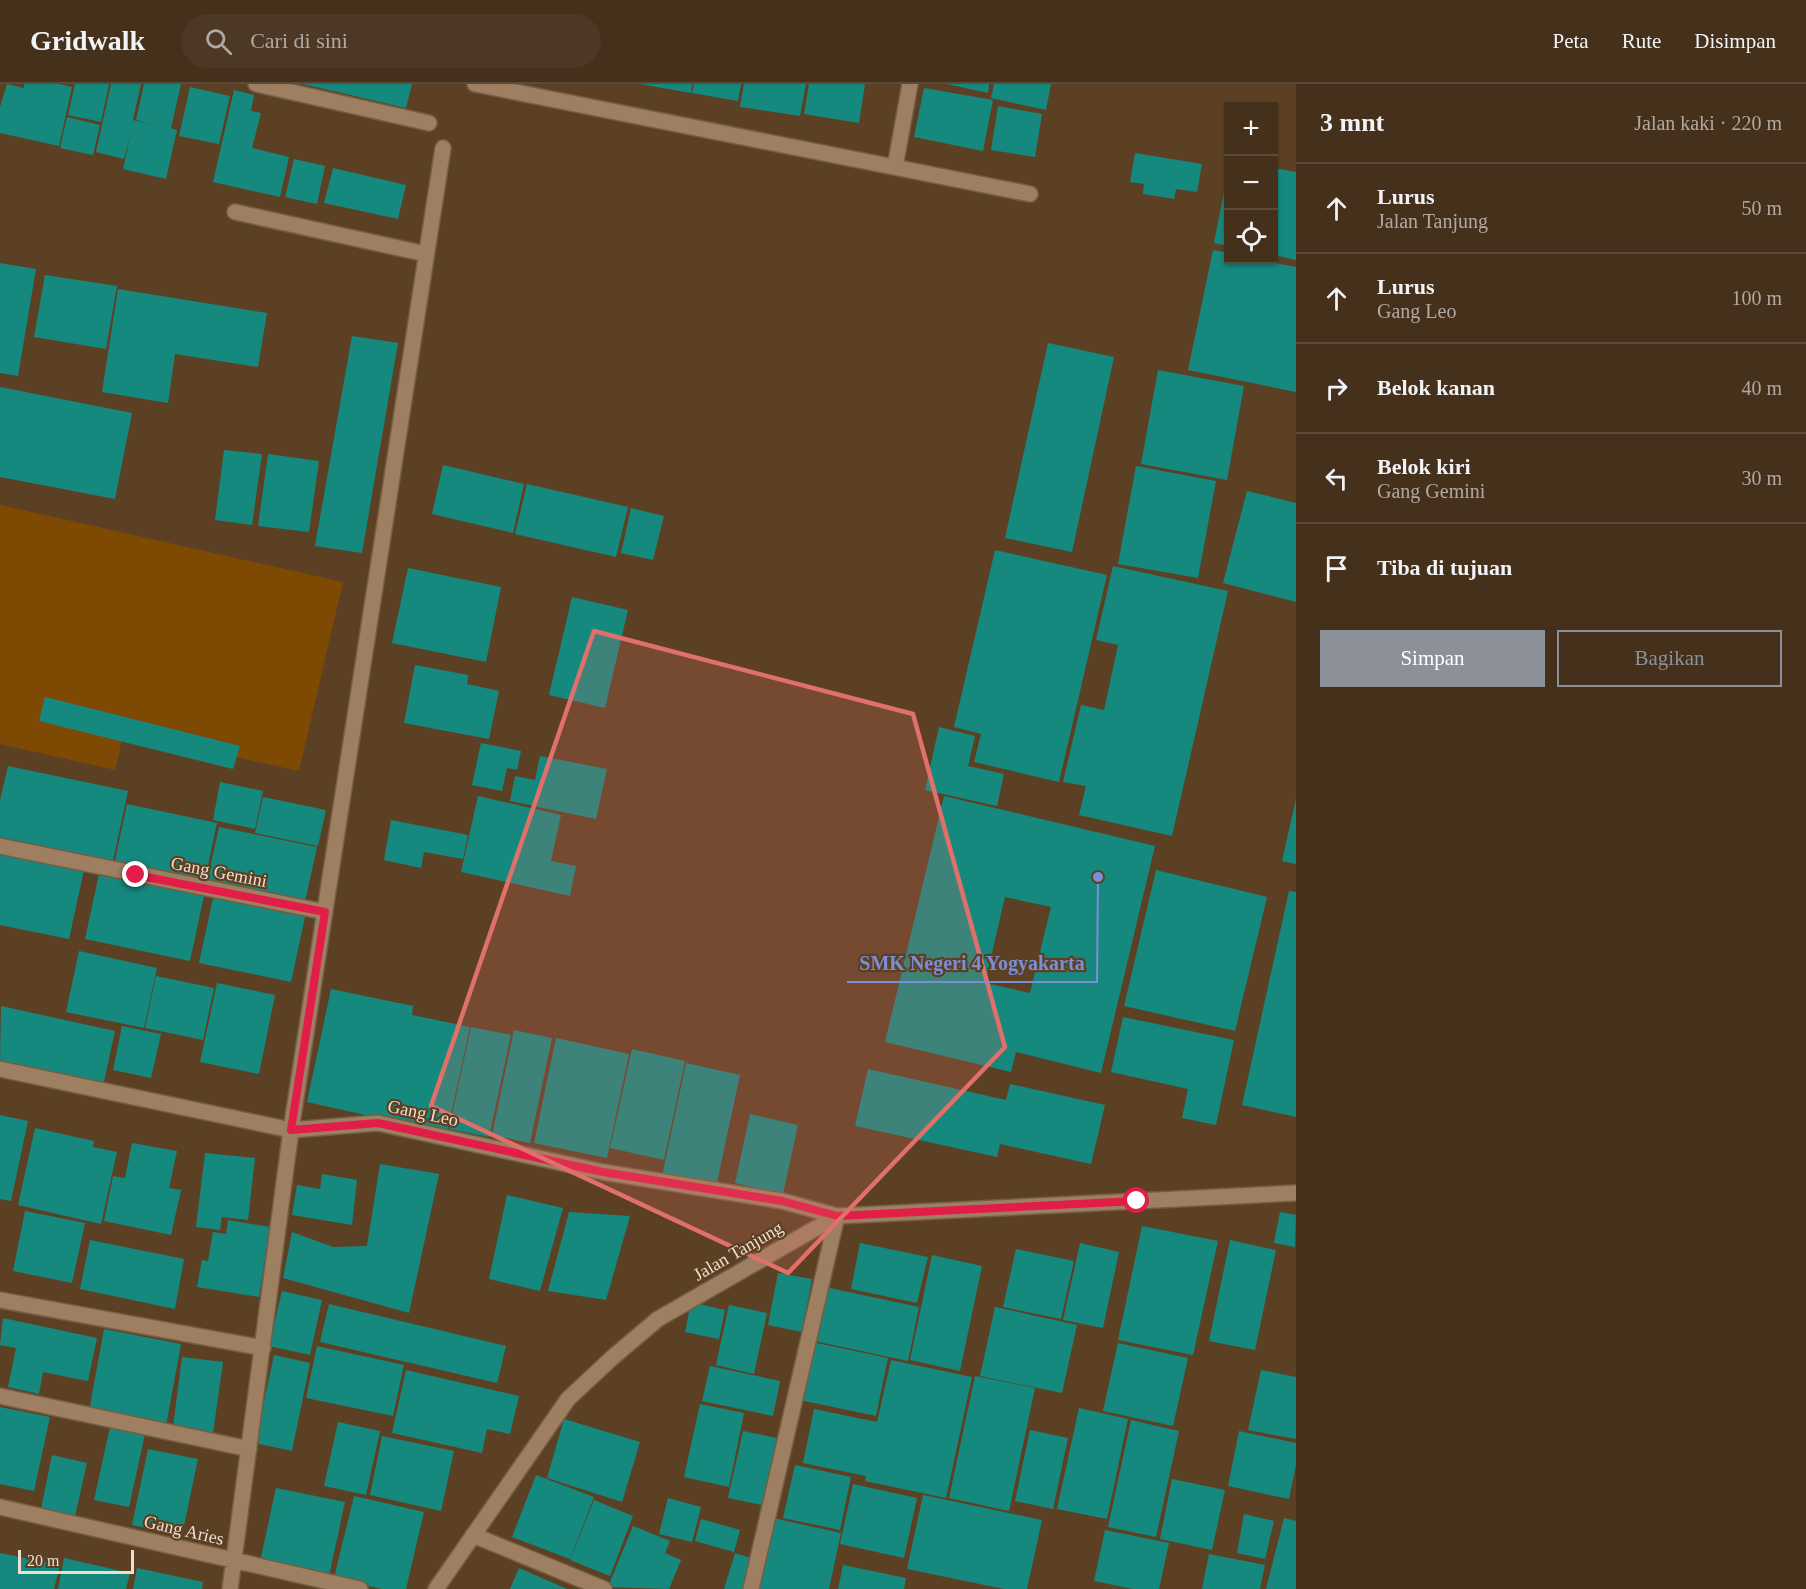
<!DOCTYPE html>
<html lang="id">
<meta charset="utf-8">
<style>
:root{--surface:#45301b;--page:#4c3824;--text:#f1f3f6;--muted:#b0a9a3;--line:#5d4b3a;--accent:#8c9099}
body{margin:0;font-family:Georgia,serif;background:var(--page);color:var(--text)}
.controls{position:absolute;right:18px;top:18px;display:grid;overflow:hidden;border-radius:0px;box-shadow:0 2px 4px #0004}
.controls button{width:54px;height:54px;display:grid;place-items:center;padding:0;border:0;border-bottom:2px solid var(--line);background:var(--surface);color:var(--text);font:30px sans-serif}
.scale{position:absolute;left:18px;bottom:15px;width:116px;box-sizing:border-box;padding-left:6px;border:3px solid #efddce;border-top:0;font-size:16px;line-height:21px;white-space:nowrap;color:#efddce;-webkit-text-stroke:4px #5c4024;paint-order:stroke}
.stop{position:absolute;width:18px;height:18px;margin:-14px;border:4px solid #e11d48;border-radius:50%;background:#fff}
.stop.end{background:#e11d48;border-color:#fff;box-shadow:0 2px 6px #0008}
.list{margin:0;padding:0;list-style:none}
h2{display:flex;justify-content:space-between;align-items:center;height:78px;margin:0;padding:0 24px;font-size:26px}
h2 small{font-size:20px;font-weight:400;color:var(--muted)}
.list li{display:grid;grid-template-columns:39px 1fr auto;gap:18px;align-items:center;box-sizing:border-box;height:90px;padding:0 24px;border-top:2px solid var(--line)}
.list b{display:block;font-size:22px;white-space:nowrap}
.list p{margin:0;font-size:20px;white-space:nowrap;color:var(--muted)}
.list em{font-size:20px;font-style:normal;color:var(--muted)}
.actions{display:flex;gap:12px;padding:18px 24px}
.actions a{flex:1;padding:14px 0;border:2px solid var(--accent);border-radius:0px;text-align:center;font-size:21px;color:var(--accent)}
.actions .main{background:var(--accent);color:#fff}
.icon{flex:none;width:33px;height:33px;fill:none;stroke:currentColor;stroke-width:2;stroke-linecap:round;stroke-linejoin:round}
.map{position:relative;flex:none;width:1296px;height:1505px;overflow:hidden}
header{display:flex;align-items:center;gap:36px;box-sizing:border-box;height:84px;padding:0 30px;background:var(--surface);border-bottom:2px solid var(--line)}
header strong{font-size:28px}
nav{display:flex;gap:33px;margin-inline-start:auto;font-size:21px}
.search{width:420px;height:54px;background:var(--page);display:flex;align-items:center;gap:15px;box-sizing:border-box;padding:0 21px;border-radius:33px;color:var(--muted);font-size:22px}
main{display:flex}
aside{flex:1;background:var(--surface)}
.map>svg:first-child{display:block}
</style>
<header>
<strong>Gridwalk</strong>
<div class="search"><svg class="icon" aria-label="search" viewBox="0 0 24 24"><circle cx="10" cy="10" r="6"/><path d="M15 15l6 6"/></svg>Cari di sini</div>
<nav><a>Peta</a><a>Rute</a><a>Disimpan</a></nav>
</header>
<main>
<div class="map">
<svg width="1296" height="1505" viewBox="0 0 1296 1505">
<rect width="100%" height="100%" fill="#5c4024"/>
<path fill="#7e4a03" d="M 0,421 L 343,498 L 299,687 L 124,648 L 115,686 L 0,660 Z"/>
<path fill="#16897f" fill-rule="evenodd" d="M 7,0 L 24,4 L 24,0 L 59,0 L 72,3 L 59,62 L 0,49 L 0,23 Z
M 75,0 L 109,0 L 101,38 L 68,31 Z
M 111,0 L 141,0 L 133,36 L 154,41 L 136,36 L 144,0 L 181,0 L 171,44 L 177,46 L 166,95 L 123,85 L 131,49 L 124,75 L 96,68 Z
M 303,0 L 412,0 L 406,24 Z
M 640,0 L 692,0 L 691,9 Z
M 694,0 L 741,0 L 738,17 L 692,9 Z
M 744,0 L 806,0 L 800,32 L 740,23 Z
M 809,0 L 865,0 L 859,39 L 804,30 Z
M 947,0 L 989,0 L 988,9 Z
M 994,0 L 1051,0 L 1046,26 L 991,14 Z
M 190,3 L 230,12 L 219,60 L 179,52 Z
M 924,4 L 993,16 L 983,67 L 914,53 Z
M 234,6 L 254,11 L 251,27 L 261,29 L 252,64 L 289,73 L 280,113 L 213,98 Z
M 998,22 L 1042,30 L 1035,73 L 991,66 Z
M 67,33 L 100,41 L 93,71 L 60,64 Z
M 1135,69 L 1202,80 L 1197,108 L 1176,105 L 1174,115 L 1143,110 L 1144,100 L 1130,98 Z
M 294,75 L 325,82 L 317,120 L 285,113 Z
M 333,84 L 406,101 L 398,135 L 324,119 Z
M 1274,84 L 1296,88 L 1296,176 L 1274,171 Z
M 1227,92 L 1228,92 L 1228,162 L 1214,159 Z
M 1213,166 L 1228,169 L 1228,176 L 1260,176 L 1296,183 L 1296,308 L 1188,286 Z
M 0,179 L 36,185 L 18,292 L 0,289 Z
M 45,191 L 117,202 L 106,265 L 34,253 Z
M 118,205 L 267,229 L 258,283 L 175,270 L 168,319 L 102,308 Z
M 352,252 L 398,259 L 362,469 L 315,462 Z
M 1048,259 L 1114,273 L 1072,468 L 1005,454 Z
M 1158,286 L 1244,302 L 1227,396 L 1141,380 Z
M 0,303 L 132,329 L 115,415 L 0,393 Z
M 224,366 L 262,370 L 252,441 L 215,436 Z
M 268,370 L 319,377 L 309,448 L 258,442 Z
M 443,381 L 524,400 L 513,449 L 432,430 Z
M 1136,382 L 1216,397 L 1198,494 L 1118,480 Z
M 527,400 L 628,423 L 616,473 L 515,450 Z
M 1247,407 L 1296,419 L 1296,518 L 1223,499 Z
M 631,424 L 664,432 L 653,476 L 621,469 Z
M 995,466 L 1107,491 L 1059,698 L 974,678 L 981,650 L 954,643 Z
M 1113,482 L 1228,507 L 1172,752 L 1079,731 L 1086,702 L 1063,698 L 1081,621 L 1104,626 L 1118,561 L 1096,556 Z
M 408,484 L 501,503 L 486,578 L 392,559 Z
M 572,513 L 628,526 L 605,624 L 549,611 Z
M 415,581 L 468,591 L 467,600 L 499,607 L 489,655 L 404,639 Z
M 45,613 L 240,662 L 233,685 L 39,637 Z
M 939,643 L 975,652 L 968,682 L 1004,690 L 997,722 L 925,706 Z
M 481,659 L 521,667 L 517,686 L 507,684 L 502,707 L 472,701 Z
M 540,672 L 607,685 L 596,735 L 510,717 L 515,692 L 535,696 Z
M 8,682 L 128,707 L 113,777 L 0,753 L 0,716 Z
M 220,698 L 263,707 L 255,745 L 213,736 Z
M 478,712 L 561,731 L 551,777 L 576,782 L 570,812 L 461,788 Z
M 944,712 L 1155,762 L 1101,989 L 1016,968 L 1011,988 L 885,958 ZM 1005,813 L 1051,823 L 1030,909 L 985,899 Z
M 263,713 L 326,726 L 318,762 L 255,749 Z
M 1296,715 L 1296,780 L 1282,777 Z
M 127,720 L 217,739 L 204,800 L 114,781 Z
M 391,736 L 468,751 L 463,775 L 424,768 L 421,784 L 384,776 Z
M 219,743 L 317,763 L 304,822 L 206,802 Z
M 0,768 L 84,786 L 69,855 L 0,841 Z
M 1156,786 L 1267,813 L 1235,947 L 1124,922 Z
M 99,790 L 204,812 L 190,877 L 85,855 Z
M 1289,807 L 1296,808 L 1296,1033 L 1242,1021 Z
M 213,814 L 305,833 L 291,898 L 199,879 Z
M 79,867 L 157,884 L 144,944 L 66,928 Z
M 156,892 L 214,904 L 203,956 L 145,944 Z
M 217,899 L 275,911 L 259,990 L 200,978 Z
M 331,905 L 413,922 L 412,931 L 470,943 L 447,1049 L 307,1018 Z
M 1,922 L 115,947 L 103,1002 L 0,980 Z
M 1123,933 L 1234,956 L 1216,1041 L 1182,1034 L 1188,1005 L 1111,988 Z
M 122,942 L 161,950 L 151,994 L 113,986 Z
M 471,943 L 511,951 L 489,1053 L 449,1045 Z
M 514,946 L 552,954 L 530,1059 L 492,1051 Z
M 556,954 L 629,970 L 607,1074 L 534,1059 Z
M 632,965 L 685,977 L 664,1076 L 610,1064 Z
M 686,979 L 740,991 L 716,1103 L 662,1092 Z
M 868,985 L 1006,1016 L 1010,1000 L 1105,1021 L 1091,1080 L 1000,1060 L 997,1073 L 855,1042 Z
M 750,1030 L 798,1041 L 783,1110 L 735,1099 Z
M 0,1031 L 28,1037 L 11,1117 L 0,1115 Z
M 35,1044 L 94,1057 L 93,1063 L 117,1068 L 101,1140 L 18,1121 Z
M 132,1059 L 177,1067 L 169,1104 L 181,1106 L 171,1151 L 104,1137 L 113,1092 L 125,1094 Z
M 205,1069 L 255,1074 L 248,1136 L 222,1133 L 220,1146 L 196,1143 Z
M 380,1080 L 439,1090 L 409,1229 L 283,1194 L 292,1148 L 333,1163 L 367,1162 Z
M 322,1090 L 357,1096 L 352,1141 L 292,1131 L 297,1101 L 320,1105 Z
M 507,1111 L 563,1124 L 540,1207 L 489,1195 Z
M 25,1127 L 85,1139 L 72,1199 L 13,1187 Z
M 569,1128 L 630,1132 L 606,1216 L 548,1207 Z
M 1280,1128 L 1296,1131 L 1295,1163 L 1274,1159 Z
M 228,1136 L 270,1143 L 259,1213 L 197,1203 L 202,1176 L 208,1177 L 213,1148 L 226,1150 Z
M 1142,1142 L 1218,1157 L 1193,1271 L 1118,1256 Z
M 90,1156 L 184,1175 L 175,1225 L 80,1205 Z
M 1230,1156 L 1276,1166 L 1255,1266 L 1209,1257 Z
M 860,1159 L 928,1173 L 917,1219 L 851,1205 Z
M 1080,1159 L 1119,1168 L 1103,1244 L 1063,1236 Z
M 1016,1165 L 1074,1177 L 1061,1235 L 1003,1223 Z
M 932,1171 L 982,1182 L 960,1287 L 910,1276 Z
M 778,1189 L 812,1195 L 802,1248 L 768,1241 Z
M 825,1203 L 919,1223 L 908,1277 L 814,1257 Z
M 282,1207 L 322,1216 L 310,1271 L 269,1262 Z
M 691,1218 L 725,1226 L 719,1255 L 685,1248 Z
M 329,1220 L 506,1262 L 497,1299 L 320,1258 Z
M 729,1221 L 767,1229 L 754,1290 L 716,1281 Z
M 995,1223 L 1077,1241 L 1062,1309 L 980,1292 Z
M 3,1234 L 97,1254 L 88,1297 L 43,1288 L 39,1310 L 8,1303 L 16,1264 L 0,1261 Z
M 104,1245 L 181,1260 L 166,1342 L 89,1327 Z
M 812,1258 L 888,1274 L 876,1332 L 800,1316 Z
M 1118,1259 L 1188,1274 L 1173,1342 L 1103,1327 Z
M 317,1262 L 404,1281 L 393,1332 L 306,1314 Z
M 274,1271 L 310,1279 L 292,1367 L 255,1359 Z
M 182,1273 L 223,1278 L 213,1349 L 173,1343 Z
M 891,1276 L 972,1293 L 946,1414 L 865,1397 L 866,1392 L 803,1379 L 814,1325 L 877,1338 Z
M 710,1282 L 780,1297 L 773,1332 L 702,1317 Z
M 406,1286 L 519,1312 L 510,1350 L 487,1345 L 482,1369 L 392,1349 Z
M 1261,1286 L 1296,1293 L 1296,1355 L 1248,1346 Z
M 975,1292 L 1035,1304 L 1009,1427 L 949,1414 Z
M 700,1320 L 744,1329 L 729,1403 L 684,1393 Z
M 0,1323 L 50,1333 L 34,1407 L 0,1400 Z
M 1079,1324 L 1128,1335 L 1107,1435 L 1057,1425 Z
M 564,1335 L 640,1358 L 622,1418 L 547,1394 Z
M 1131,1336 L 1179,1347 L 1156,1453 L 1108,1443 Z
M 338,1338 L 380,1347 L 366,1411 L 324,1402 Z
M 110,1343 L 145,1350 L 129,1423 L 94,1416 Z
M 1030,1346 L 1068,1354 L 1053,1425 L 1015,1417 Z
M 743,1347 L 777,1354 L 762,1421 L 728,1414 Z
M 1239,1347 L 1296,1359 L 1296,1381 L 1289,1415 L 1228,1402 Z
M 382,1352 L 454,1367 L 441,1427 L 370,1411 Z
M 148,1365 L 198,1375 L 182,1451 L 132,1441 Z
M 52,1371 L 87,1379 L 75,1432 L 41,1425 Z
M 795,1381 L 851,1393 L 840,1446 L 783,1434 Z
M 536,1391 L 594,1413 L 570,1475 L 512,1453 Z
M 1172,1395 L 1225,1406 L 1212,1466 L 1160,1455 Z
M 853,1400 L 917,1414 L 904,1474 L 840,1460 Z
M 276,1404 L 345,1418 L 329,1492 L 260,1478 Z
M 923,1411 L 1042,1436 L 1027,1505 L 1004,1505 L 907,1485 Z
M 354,1412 L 424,1428 L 406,1505 L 382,1505 L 334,1494 Z
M 668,1414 L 701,1423 L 692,1458 L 659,1450 Z
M 594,1416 L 633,1432 L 610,1492 L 570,1476 Z
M 1244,1430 L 1274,1437 L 1265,1475 L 1237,1469 Z
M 773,1434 L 841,1449 L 829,1505 L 758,1505 Z
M 1284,1434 L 1296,1437 L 1296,1505 L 1266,1505 Z
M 701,1435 L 740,1446 L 734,1468 L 695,1457 Z
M 633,1442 L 670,1457 L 665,1469 L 681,1476 L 669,1505 L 608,1503 Z
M 1105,1446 L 1169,1459 L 1159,1505 L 1133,1505 L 1094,1497 Z
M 0,1469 L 60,1481 L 54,1505 L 0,1505 Z
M 735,1469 L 754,1475 L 746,1505 L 724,1505 Z
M 1209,1470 L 1265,1481 L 1260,1505 L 1202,1505 Z
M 64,1474 L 130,1489 L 126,1505 L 58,1505 Z
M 843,1481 L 906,1494 L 904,1505 L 838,1505 Z
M 137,1484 L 203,1498 L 202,1505 L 133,1505 Z
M 519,1484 L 567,1505 L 510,1505 Z"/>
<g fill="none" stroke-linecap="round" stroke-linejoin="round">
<defs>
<path id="minor" d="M 256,0 L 429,39
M 475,0 L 1030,110
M 895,83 L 910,0
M 235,128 L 426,170
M 0,762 L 325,828
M 0,985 L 291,1046 L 378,1039 L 603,1088 L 782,1117 L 837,1132 L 751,1505
M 0,1216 L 263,1264
M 0,1312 L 249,1365
M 0,1423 L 360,1505
M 473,1451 L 604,1505
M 230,1505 L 291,1046 L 443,64
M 436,1505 L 568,1315 L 613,1273 L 658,1235 L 837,1132 L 1296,1109"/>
</defs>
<use href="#minor" stroke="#745d44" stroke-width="18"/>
<use href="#minor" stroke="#9e7f61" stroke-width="15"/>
</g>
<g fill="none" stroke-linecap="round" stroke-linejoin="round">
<path stroke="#e11d48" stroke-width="8" d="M 136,791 L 325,828 L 291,1046 L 378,1039 L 603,1088 L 782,1117 L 837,1132 L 1137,1117"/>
</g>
<path fill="#e0706a" fill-opacity="0.2" stroke="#e0706a" stroke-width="4.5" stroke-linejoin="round" d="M 594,547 L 913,630 L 1005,963 L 788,1189 L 431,1022 Z"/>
<g text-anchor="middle" stroke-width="4.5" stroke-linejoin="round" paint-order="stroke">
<g font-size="18" fill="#efddce" stroke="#5c4024">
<text transform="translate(219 788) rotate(11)" y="6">Gang Gemini</text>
<text transform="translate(423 1029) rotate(12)" y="6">Gang Leo</text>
<text transform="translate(738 1167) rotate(-30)" y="6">Jalan Tanjung</text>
<text transform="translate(184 1446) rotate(13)" y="6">Gang Aries</text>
</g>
</g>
<path fill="none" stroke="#7c8ed4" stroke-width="2" d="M1098 793L1097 898H847"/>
<circle fill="#7c8ed4" stroke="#5c4024" stroke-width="2" cx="1098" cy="793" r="6"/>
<g font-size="20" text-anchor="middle" font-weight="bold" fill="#7c8ed4" stroke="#5c4024" stroke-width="4.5" stroke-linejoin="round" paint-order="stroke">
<text x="972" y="886">SMK Negeri 4 Yogyakarta</text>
</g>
</svg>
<div class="controls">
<button>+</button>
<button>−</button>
<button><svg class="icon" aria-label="locate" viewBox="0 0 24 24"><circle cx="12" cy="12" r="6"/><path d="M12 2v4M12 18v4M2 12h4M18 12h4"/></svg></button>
</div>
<div class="scale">20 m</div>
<div class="stop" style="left:1137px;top:1117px"></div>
<div class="stop end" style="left:136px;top:791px"></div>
</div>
<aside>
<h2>3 mnt<small>Jalan kaki · 220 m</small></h2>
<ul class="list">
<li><svg class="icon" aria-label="ahead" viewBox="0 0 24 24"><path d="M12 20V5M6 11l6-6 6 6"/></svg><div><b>Lurus</b><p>Jalan Tanjung</p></div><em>50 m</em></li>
<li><svg class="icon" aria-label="ahead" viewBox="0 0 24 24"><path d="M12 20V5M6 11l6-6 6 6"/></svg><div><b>Lurus</b><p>Gang Leo</p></div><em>100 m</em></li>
<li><svg class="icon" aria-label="right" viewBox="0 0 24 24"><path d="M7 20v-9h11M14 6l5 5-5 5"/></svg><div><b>Belok kanan</b></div><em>40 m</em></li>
<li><svg class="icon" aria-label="left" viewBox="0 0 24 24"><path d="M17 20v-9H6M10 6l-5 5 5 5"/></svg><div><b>Belok kiri</b><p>Gang Gemini</p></div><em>30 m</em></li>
<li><svg class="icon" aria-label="arrive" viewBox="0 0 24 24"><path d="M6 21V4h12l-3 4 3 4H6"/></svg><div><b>Tiba di tujuan</b></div></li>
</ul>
<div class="actions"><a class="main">Simpan</a><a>Bagikan</a></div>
</aside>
</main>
